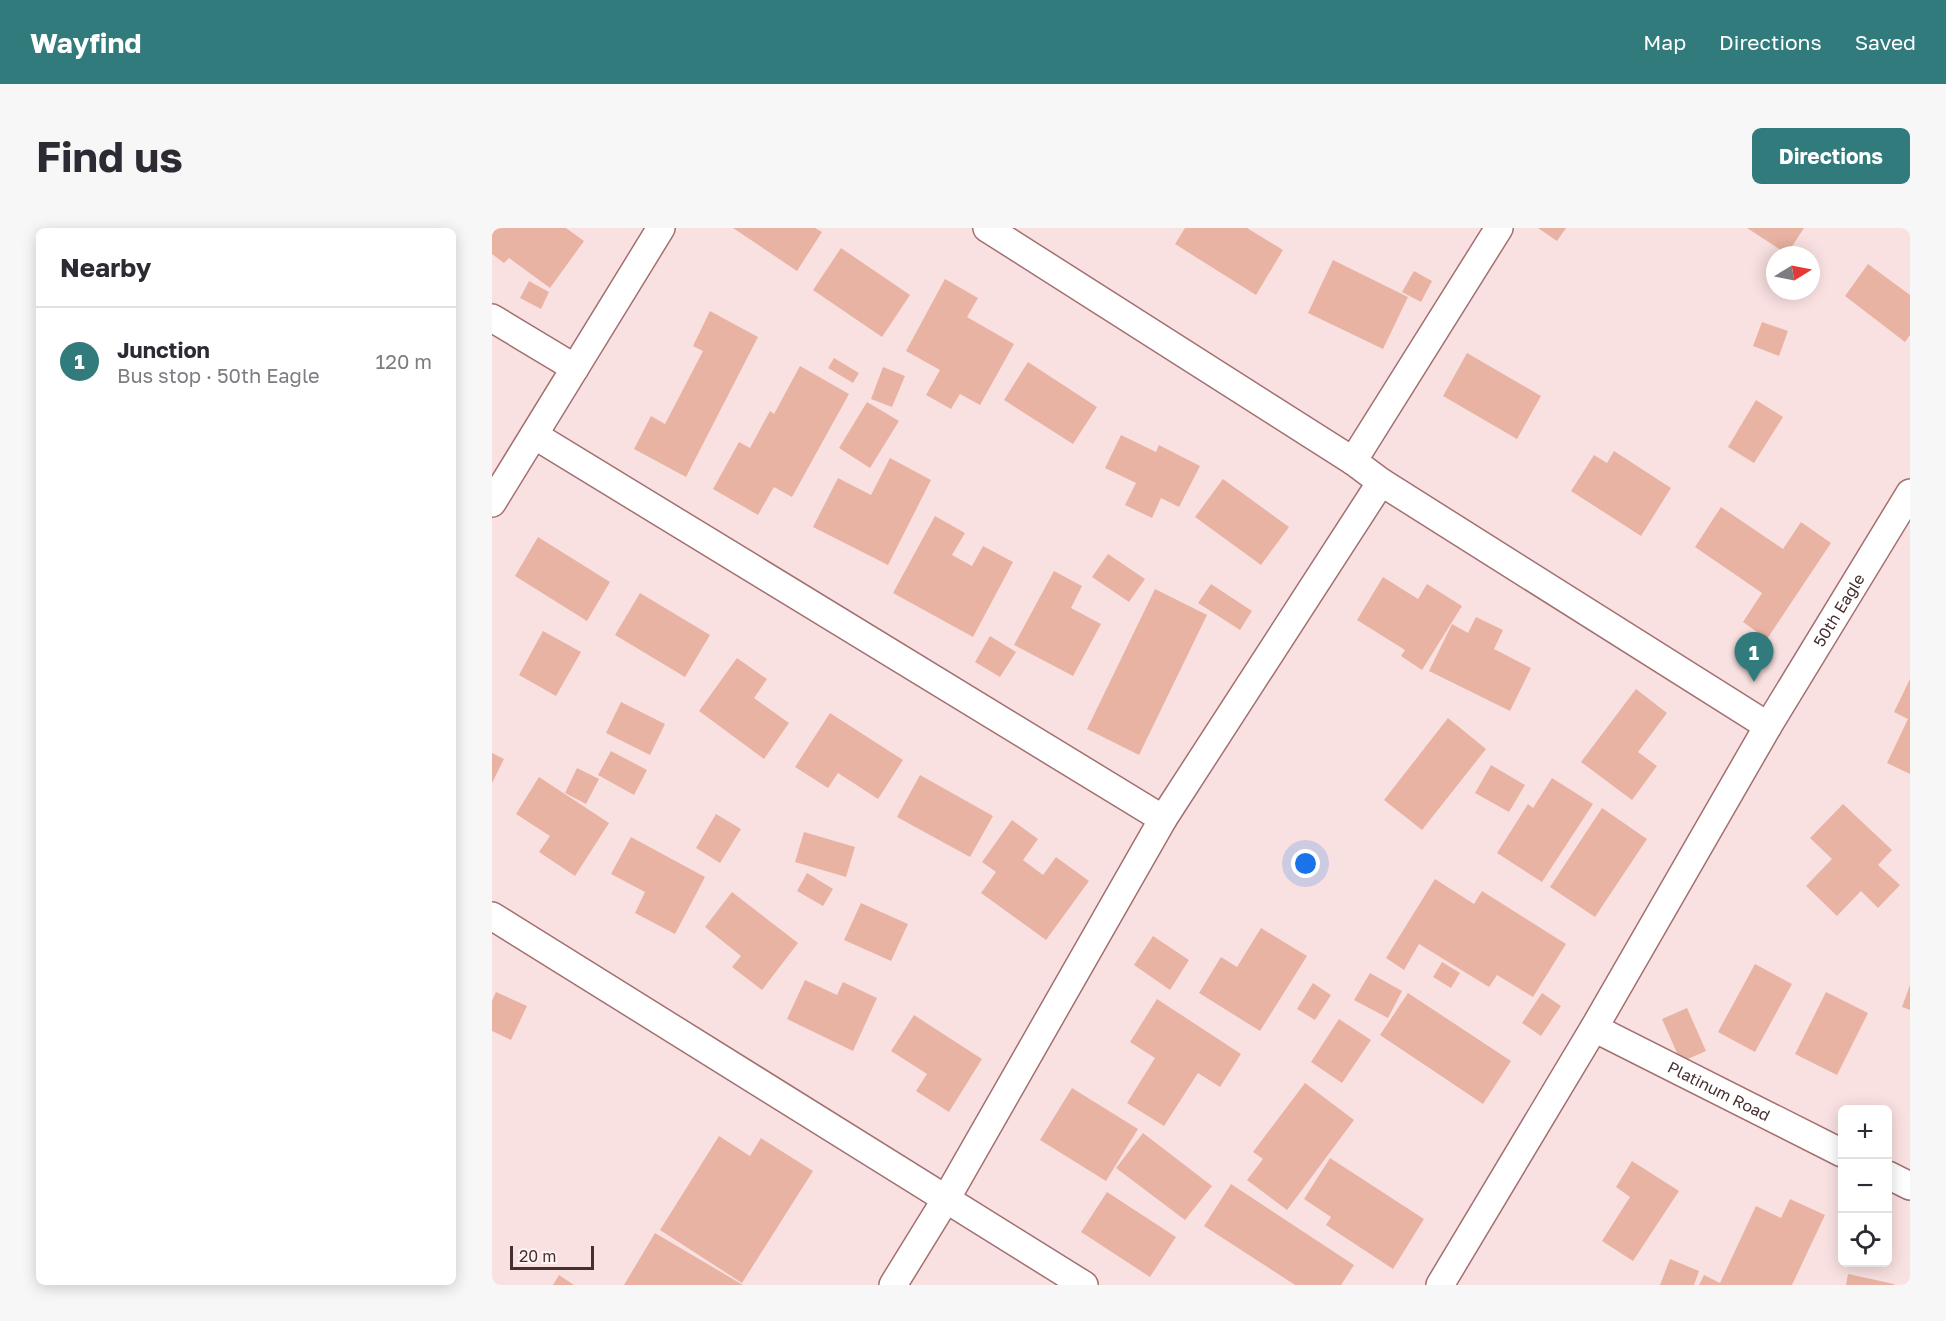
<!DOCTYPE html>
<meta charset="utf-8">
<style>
:root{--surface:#fff;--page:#f7f7f7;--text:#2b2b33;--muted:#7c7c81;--line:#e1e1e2;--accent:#327b7d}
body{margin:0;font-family:"Golos Text",sans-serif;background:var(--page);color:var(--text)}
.controls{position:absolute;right:18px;bottom:18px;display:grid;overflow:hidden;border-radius:9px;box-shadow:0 3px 15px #0003}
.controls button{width:54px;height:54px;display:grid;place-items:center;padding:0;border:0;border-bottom:2px solid var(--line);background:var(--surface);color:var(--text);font:30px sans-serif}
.compass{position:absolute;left:1274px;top:18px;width:54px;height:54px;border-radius:50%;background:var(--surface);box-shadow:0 3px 15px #0003;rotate:80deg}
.scale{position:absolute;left:18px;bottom:15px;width:84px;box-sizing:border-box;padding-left:6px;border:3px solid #462f2f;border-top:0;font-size:16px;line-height:21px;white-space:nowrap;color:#462f2f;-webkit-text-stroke:4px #fef2f2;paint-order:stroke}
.you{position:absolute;left:814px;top:636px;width:21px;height:21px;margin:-15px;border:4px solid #fff;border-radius:50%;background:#1a73e8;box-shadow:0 0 0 9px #1a73e833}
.badge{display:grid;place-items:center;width:39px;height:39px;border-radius:50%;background:var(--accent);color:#fff;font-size:20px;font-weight:700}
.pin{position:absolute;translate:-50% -50px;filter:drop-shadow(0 2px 3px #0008)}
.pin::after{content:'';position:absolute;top:32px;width:21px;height:18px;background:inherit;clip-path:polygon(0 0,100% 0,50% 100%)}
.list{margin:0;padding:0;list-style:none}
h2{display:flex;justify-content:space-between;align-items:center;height:78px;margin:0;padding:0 24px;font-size:26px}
h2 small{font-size:20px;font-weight:400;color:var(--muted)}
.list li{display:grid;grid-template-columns:39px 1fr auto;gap:18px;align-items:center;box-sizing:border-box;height:108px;padding:0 24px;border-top:2px solid var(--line)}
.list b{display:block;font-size:22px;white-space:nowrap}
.list p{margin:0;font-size:20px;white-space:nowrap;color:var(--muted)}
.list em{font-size:20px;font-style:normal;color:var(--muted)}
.icon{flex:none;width:33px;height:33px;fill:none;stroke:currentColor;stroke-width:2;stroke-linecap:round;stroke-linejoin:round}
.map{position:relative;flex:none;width:1418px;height:1057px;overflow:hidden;border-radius:9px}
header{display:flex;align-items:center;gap:36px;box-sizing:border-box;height:84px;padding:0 30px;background:var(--accent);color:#fff}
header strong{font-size:28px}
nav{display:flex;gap:33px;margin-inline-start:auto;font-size:21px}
.intro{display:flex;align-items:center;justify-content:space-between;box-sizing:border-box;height:144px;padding:0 36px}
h1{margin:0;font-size:42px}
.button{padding:15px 27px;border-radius:9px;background:var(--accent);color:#fff;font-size:21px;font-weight:700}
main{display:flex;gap:36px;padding:0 36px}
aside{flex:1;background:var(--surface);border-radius:9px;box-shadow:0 3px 15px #0003}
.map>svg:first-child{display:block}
</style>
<header>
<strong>Wayfind</strong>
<nav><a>Map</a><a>Directions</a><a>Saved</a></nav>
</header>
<div class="intro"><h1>Find us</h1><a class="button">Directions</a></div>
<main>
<aside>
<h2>Nearby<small></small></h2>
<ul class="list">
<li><span class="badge">1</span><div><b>Junction</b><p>Bus stop · 50th Eagle</p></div><em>120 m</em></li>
</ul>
</aside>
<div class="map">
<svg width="1418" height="1057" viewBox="0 0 1418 1057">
<rect width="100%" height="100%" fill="#fae1e1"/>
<path fill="#e9b3a3" d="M 0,0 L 74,0 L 92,13 L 58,60 L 17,30 L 12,35 L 0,26 Z
M 241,0 L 323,0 L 330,4 L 305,43 Z
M 693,0 L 755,0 L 791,22 L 764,67 L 683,16 Z
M 1046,0 L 1074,0 L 1065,13 Z
M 1255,0 L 1312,0 L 1295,26 Z
M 349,20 L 418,67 L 390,109 L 321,62 Z
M 841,32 L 916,69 L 891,121 L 816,85 Z
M 1376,36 L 1418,67 L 1418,107 L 1413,114 L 1353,68 Z
M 922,43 L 940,53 L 929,74 L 910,64 Z
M 453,51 L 486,70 L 475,89 L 522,116 L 488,177 L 468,166 L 459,181 L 434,167 L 448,142 L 414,123 Z
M 37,53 L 57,64 L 49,81 L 28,70 Z
M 218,83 L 266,109 L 194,249 L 142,221 L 159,188 L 173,196 L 211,123 L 201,118 Z
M 1270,94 L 1296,103 L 1287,128 L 1261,118 Z
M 975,125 L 1049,168 L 1025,211 L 951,168 Z
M 342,130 L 367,145 L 361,155 L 336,140 Z
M 536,134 L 605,179 L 581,216 L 512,172 Z
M 308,138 L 357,166 L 300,269 L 282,259 L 266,287 L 221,261 L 247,214 L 258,220 L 278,183 L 282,186 Z
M 391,139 L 413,148 L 400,179 L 379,171 Z
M 1264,172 L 1291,189 L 1262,235 L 1236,219 Z
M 375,174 L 407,193 L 378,240 L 347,220 Z
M 629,207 L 664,224 L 667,217 L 708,238 L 687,279 L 669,270 L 660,290 L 633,277 L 644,255 L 613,240 Z
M 1122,223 L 1179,260 L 1149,308 L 1079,263 L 1102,227 L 1115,235 Z
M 398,230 L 439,252 L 396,337 L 321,299 L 346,250 L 379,267 Z
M 731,251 L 797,299 L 769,337 L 703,289 Z
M 1229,279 L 1291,321 L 1309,294 L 1339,315 L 1275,411 L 1251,394 L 1270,365 L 1203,319 Z
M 443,288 L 473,305 L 460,327 L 480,338 L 491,318 L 521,334 L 481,409 L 401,365 Z
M 46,309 L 118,354 L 95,393 L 23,348 Z
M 616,326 L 653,351 L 637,374 L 600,349 Z
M 562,343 L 590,358 L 579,380 L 609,396 L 581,448 L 522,417 Z
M 891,349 L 926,371 L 935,356 L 970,378 L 930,442 L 909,428 L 913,422 L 865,392 Z
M 719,356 L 760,383 L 748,402 L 706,375 Z
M 663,361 L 715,387 L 647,527 L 595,501 Z
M 148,365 L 218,407 L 193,449 L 123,407 Z
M 984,389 L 1011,402 L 1002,421 L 1039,440 L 1018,483 L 937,443 L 960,396 L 976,405 Z
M 51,403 L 89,424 L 64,468 L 27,447 Z
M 498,408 L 524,424 L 508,449 L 483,434 Z
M 245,430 L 275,451 L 262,470 L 297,495 L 272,531 L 207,483 Z
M 1418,451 L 1418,546 L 1395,535 L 1416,491 L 1402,484 Z
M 1144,461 L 1175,485 L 1146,524 L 1165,538 L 1140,572 L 1089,534 Z
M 129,474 L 173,496 L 158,527 L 114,505 Z
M 338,485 L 411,532 L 386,571 L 346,545 L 336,560 L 303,539 Z
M 956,490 L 994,521 L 930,602 L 892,572 Z
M 119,523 L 155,542 L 142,567 L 106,547 Z
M 0,525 L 12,531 L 0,555 Z
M 999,537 L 1033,557 L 1017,584 L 983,565 Z
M 85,540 L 107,551 L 94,576 L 73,565 Z
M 428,547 L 501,588 L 478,629 L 405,589 Z
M 47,549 L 117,595 L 83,648 L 47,624 L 58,608 L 24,586 Z
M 1060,550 L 1101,576 L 1050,654 L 1005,625 L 1036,576 L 1041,580 Z
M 1351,576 L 1400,622 L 1386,637 L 1408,657 L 1386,680 L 1369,663 L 1345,688 L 1314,658 L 1340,631 L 1318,610 Z
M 1110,580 L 1155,611 L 1103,689 L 1058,659 Z
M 224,586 L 249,601 L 228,635 L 204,620 Z
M 520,592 L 546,611 L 531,632 L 551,647 L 564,629 L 597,653 L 554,712 L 489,665 L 504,644 L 490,634 Z
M 312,604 L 363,619 L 354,649 L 303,634 Z
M 139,609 L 213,649 L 183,706 L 143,685 L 153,664 L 119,646 Z
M 315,645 L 341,661 L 331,678 L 305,663 Z
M 943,651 L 982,676 L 990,663 L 1074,716 L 1041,769 L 1005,747 L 997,759 L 927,716 L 912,742 L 894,730 Z
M 240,664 L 306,715 L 270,762 L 240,739 L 249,728 L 213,699 Z
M 369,675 L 416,696 L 399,733 L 352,712 Z
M 769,700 L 815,728 L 768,803 L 707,765 L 729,729 L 745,739 Z
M 661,708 L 697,732 L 678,762 L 642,737 Z
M 950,734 L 968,745 L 959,760 L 941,749 Z
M 1263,736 L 1300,756 L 1263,824 L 1226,804 Z
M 878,745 L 910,763 L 896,790 L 862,772 Z
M 313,752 L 345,767 L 351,754 L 385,770 L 361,823 L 295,791 Z
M 821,755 L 839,767 L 823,792 L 805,781 Z
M 1418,757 L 1418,782 L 1410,779 Z
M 4,764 L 35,778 L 19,812 L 0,803 L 0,773 Z
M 1334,764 L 1376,785 L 1345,847 L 1303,826 Z
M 916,765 L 1019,833 L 991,876 L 888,807 Z
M 1050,765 L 1069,778 L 1049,808 L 1030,795 Z
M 665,771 L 749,826 L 728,859 L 706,845 L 672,898 L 635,875 L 663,830 L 638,814 Z
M 1195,780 L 1214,823 L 1189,834 L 1170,791 Z
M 422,787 L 490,831 L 457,884 L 424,863 L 435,846 L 399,823 Z
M 847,791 L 879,812 L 850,855 L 819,834 Z
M 813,855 L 862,892 L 795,982 L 755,952 L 771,931 L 761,924 Z
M 580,860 L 646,901 L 614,953 L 548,912 Z
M 651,905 L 720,958 L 693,992 L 624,940 Z
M 227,908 L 258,928 L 269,910 L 321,943 L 250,1055 L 168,1002 Z
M 838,930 L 932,991 L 901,1041 L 834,997 L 839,989 L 812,971 Z
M 1140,933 L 1187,963 L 1141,1033 L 1110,1013 L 1138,969 L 1124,959 Z
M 739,956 L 862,1037 L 849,1057 L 803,1057 L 712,998 Z
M 615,964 L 684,1009 L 658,1049 L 589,1004 Z
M 1298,971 L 1333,987 L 1300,1057 L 1207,1057 L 1212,1047 L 1228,1055 L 1264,978 L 1289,990 Z
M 163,1005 L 251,1057 L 132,1057 Z
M 1178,1031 L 1207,1043 L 1202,1057 L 1168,1057 Z
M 1356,1046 L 1402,1056 L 1402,1057 L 1354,1057 Z
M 67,1047 L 82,1057 L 61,1057 Z"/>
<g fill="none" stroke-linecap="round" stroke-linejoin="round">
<defs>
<g id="minor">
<path d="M 495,0 L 861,233 L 889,254 L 1276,498"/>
<path d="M 0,90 L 83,140"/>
<path d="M 42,207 L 671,591"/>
<path d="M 861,233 L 1007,0"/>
<path d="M 0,275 L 169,0"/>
<path d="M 0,688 L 592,1057"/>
<path id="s1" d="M 1102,800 L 1350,925"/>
<path d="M 1396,947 L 1418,958"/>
<path d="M 401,1057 L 454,971 L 671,591 L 889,254"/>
<path id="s2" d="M 948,1057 L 1102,800 L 1276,498 L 1418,265"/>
</g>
</defs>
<use href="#minor" stroke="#a46f70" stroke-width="30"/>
<use href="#minor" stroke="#fff" stroke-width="27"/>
</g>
<g text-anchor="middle" stroke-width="4.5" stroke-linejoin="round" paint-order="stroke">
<g font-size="16" fill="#462f2f" stroke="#fef2f2">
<text dy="6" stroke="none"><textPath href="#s2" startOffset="784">50th Eagle</textPath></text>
<text dy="6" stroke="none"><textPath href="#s1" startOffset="140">Platinum Road</textPath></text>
</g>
</g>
</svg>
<div class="controls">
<button>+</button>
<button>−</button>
<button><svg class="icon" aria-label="locate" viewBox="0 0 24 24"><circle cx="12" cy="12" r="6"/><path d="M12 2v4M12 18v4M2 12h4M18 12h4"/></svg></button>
</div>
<svg class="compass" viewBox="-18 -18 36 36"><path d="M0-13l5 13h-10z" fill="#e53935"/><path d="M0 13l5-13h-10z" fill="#7c7c81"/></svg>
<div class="scale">20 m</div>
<div class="you"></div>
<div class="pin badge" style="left:1262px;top:454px">1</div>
</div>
</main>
